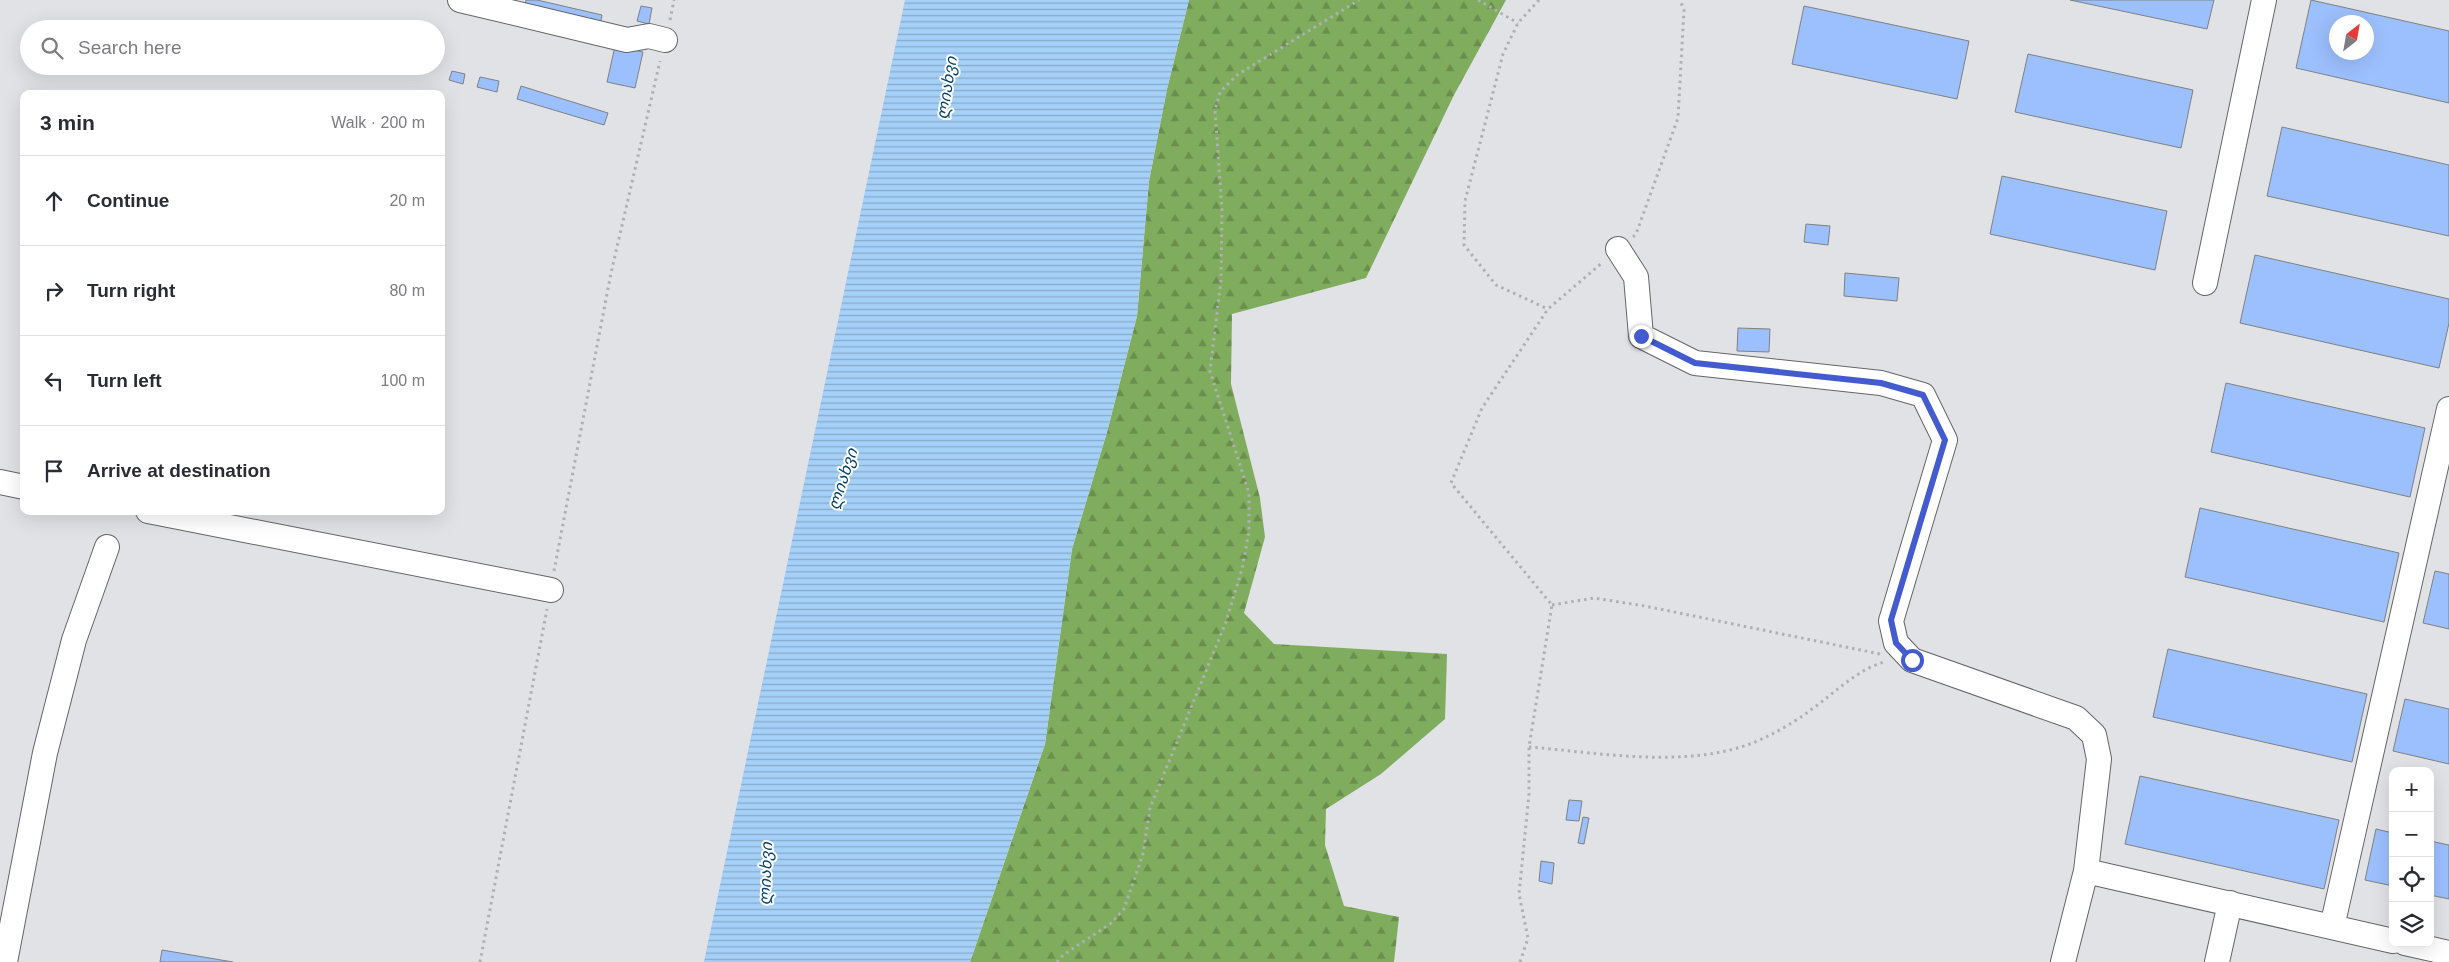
<!DOCTYPE html>
<meta charset="utf-8">
<style>
:root{--surface:#fff;--page:#f7f7f7;--text:#2b2b33;--muted:#7c7c81;--line:#e1e1e2}
body{margin:0;font-family:Arial,"Noto Sans Georgian",sans-serif;background:var(--page);color:var(--text)}
.controls{position:absolute;right:15px;bottom:15px;display:grid;overflow:hidden;border-radius:10px;box-shadow:0 5px 20px #0002}
.controls button{width:45px;height:45px;display:grid;place-items:center;padding:0;border:0;border-bottom:1px solid var(--line);background:var(--surface);color:var(--text);font:25px sans-serif}
.compass{position:absolute;left:2329px;top:15px;width:45px;height:45px;border-radius:50%;background:var(--surface);box-shadow:0 5px 20px #0002;rotate:31deg}
.stop{position:absolute;width:15px;height:15px;margin:-11px;border:4px solid #445bcf;border-radius:50%;background:#fff}
.stop.end{background:#445bcf;border-color:#fff;box-shadow:0 1px 5px #0008}
.list{margin:0;padding:0;list-style:none}
h2{display:flex;justify-content:space-between;align-items:center;height:65px;margin:0;padding:0 20px;font-size:21px}
h2 small{font-size:16px;font-weight:400;color:var(--muted)}
.list li{display:grid;grid-template-columns:32px 1fr auto;gap:15px;align-items:center;box-sizing:border-box;height:90px;padding:0 20px;border-top:1px solid var(--line)}
.list b{display:block;font-size:19px;white-space:nowrap}
.list em{font-size:16px;font-style:normal;color:var(--muted)}
.icon{flex:none;width:28px;height:28px;fill:none;stroke:currentColor;stroke-width:2;stroke-linecap:round;stroke-linejoin:round}
.map{position:relative;flex:none;width:2449px;height:962px;overflow:hidden}
.search{position:absolute;background:var(--surface);box-shadow:0 5px 20px #0002;left:20px;top:20px;width:425px;height:55px;display:flex;align-items:center;gap:12px;box-sizing:border-box;padding:0 18px;border-radius:28px;color:var(--muted);font-size:19px}
.panel{position:absolute;background:var(--surface);box-shadow:0 5px 20px #0002;left:20px;top:90px;width:425px;height:425px;border-radius:10px}
.map>svg:first-child{display:block}
</style>
<div class="map">
<svg width="2449" height="962" viewBox="0 0 2449 962">
<defs>
<pattern id="forest-firs" width="22" height="20" patternUnits="userSpaceOnUse" patternTransform="scale(1.25)"><rect width="22" height="20" fill="#80ad5d"/><path d="M5 1l3.5 6h-7zM16 11l3.5 6h-7z" fill="#6a8e4e"/></pattern>
<pattern id="water-rules" width="6" height="5" patternUnits="userSpaceOnUse" patternTransform="scale(1.25)"><rect width="6" height="5" fill="#a5d0f8"/><path d="M0 2.5h6" fill="none" stroke="#87aaca"/></pattern>
</defs>
<rect width="100%" height="100%" fill="#e1e2e6"/>
<path fill="url(#forest-firs)" d="M 1189,0 L 1506,0 L 1454,95 L 1366,278 L 1232,314 L 1231,384 L 1260,498 L 1265,537 L 1244,613 L 1274,644 L 1447,654 L 1445,719 L 1381,774 L 1326,809 L 1325,845 L 1344,906 L 1399,917 L 1394,962 L 970,962 L 1045,744 L 1072,549 L 1107,432 L 1137,316 L 1149,181 L 1167,89 Z"/>
<path fill="url(#water-rules)" d="M 905,0 L 1189,0 L 1167,89 L 1149,181 L 1137,316 L 1107,432 L 1072,549 L 1045,744 L 970,962 L 704,962 Z"/>
<path fill="#9cbffd" stroke="#7f8184" fill-rule="evenodd" d="M 526,0 L 537,0 L 602,15 L 600,26 L 524,9 Z
M 2070,0 L 2214,0 L 2207,29 Z
M 2311,0 L 2449,31 L 2449,103 L 2296,68 ZM 2336,22 L 2366,22 L 2366,52 L 2336,52 Z
M 641,6 L 652,8 L 649,24 L 637,21 Z
M 1804,6 L 1969,41 L 1957,99 L 1792,64 Z
M 615,46 L 643,52 L 635,88 L 607,82 Z
M 2028,54 L 2193,90 L 2181,148 L 2015,112 Z
M 452,71 L 465,74 L 463,84 L 449,80 Z
M 480,77 L 499,81 L 497,92 L 477,87 Z
M 521,86 L 608,113 L 604,125 L 517,99 Z
M 2282,127 L 2449,165 L 2449,236 L 2267,196 Z
M 2002,176 L 2167,211 L 2155,270 L 1990,234 Z
M 1806,224 L 1830,226 L 1828,245 L 1804,242 Z
M 2255,255 L 2449,299 L 2449,323 L 2439,368 L 2240,323 Z
M 1845,273 L 1899,278 L 1897,301 L 1844,296 Z
M 1738,328 L 1770,329 L 1769,352 L 1737,351 Z
M 2226,383 L 2425,428 L 2410,497 L 2211,452 Z
M 2200,508 L 2399,553 L 2384,622 L 2185,577 Z
M 2435,571 L 2449,574 L 2449,629 L 2423,623 Z
M 2168,649 L 2367,694 L 2352,762 L 2153,717 Z
M 2405,699 L 2449,709 L 2449,764 L 2393,751 Z
M 2140,776 L 2339,820 L 2324,889 L 2125,844 Z
M 1569,800 L 1582,801 L 1579,821 L 1566,820 Z
M 1583,817 L 1589,818 L 1584,844 L 1578,843 Z
M 2376,829 L 2393,833 L 2393,886 L 2365,880 Z
M 2430,841 L 2449,845 L 2449,899 L 2430,895 Z
M 1541,861 L 1554,863 L 1552,884 L 1539,881 Z
M 162,950 L 233,962 L 160,962 Z"/>
<g fill="none" stroke-linecap="round" stroke-linejoin="round">
<defs>
<path id="minor" d="M 460,0 L 627,40 L 649,36 L 665,40
M 1618,249 L 1636,277 L 1641,336 L 1695,363 L 1881,383 L 1923,395 L 1945,440 L 1891,621 L 1896,643 L 1912,660 L 2076,718 L 2094,735 L 2099,759 L 2086,871 L 2063,962
M 2205,283 L 2264,0
M 0,482 L 24,487
M 148,511 L 551,590
M 2086,871 L 2393,941
M 2332,927 L 2449,409
M 2405,943 L 2449,953
M 5,962 L 45,753 L 74,640 L 107,547
M 2217,962 L 2230,903"/>
</defs>
<use href="#minor" stroke="#636568" stroke-width="26"/>
<path stroke="#afb0b3" stroke-width="3" stroke-dasharray="2.5 4" stroke-linecap="butt" d="M 1478,0 L 1518,23
M 1539,0 L 1518,23 L 1503,54 L 1465,201 L 1464,245 L 1496,285 L 1548,309
M 670,20 L 674,0
M 1633,237 L 1636,234 L 1678,118 L 1684,10 L 1680,0
M 554,571 L 611,273 L 660,61
M 1552,605 L 1594,598 L 1645,606 L 1880,654
M 1529,747 C 1604,753 1701,772 1770,735 C 1784,728 1799,719 1812,709 C 1836,692 1855,671 1884,662
M 480,962 L 547,609
M 1057,962 L 1063,955 L 1110,924 L 1124,909 L 1143,854 L 1150,808 L 1226,622 L 1242,569 L 1249,531 L 1249,493 L 1210,371 L 1221,280 L 1222,210 L 1215,110 L 1220,92 L 1237,75 L 1359,0
M 1520,962 L 1528,938 L 1519,894 L 1529,794 L 1529,747 L 1552,605 L 1451,483 L 1482,408 L 1548,309 L 1603,262"/>
<use href="#minor" stroke="#fff" stroke-width="24"/>
</g>
<g fill="none" stroke-linecap="round" stroke-linejoin="round">
<path stroke="#445bcf" stroke-width="6" d="M 1641,336 L 1695,363 L 1881,383 L 1923,395 L 1945,440 L 1891,620 L 1896,643 L 1912,660"/>
</g>
<g text-anchor="middle" stroke-width="4" stroke-linejoin="round" paint-order="stroke">
<g font-size="16" font-style="italic" fill="#043f68" stroke="#fff">
<text transform="translate(946 88) rotate(-81)" y="6">ლიახვი</text>
<text transform="translate(842 479) rotate(-72)" y="6">ლიახვი</text>
<text transform="translate(765 874) rotate(-88)" y="6">ლიახვი</text>
</g>
</g>
</svg>
<div class="controls">
<button>+</button>
<button>−</button>
<button><svg class="icon" aria-label="locate" viewBox="0 0 24 24"><circle cx="12" cy="12" r="6"/><path d="M12 2v4M12 18v4M2 12h4M18 12h4"/></svg></button>
<button><svg class="icon" aria-label="layers" viewBox="0 0 24 24"><path d="M12 4l9 5-9 5-9-5zM3 14l9 5 9-5"/></svg></button>
</div>
<svg class="compass" viewBox="-18 -18 36 36"><path d="M0-13l5 13h-10z" fill="#e53935"/><path d="M0 13l5-13h-10z" fill="#7c7c81"/></svg>
<div class="stop" style="left:1912px;top:660px"></div>
<div class="stop end" style="left:1641px;top:336px"></div>
<div class="search"><svg class="icon" aria-label="search" viewBox="0 0 24 24"><circle cx="10" cy="10" r="6"/><path d="M15 15l6 6"/></svg>Search here</div>
<section class="panel">
<h2>3 min<small>Walk · 200 m</small></h2>
<ul class="list">
<li><svg class="icon" aria-label="ahead" viewBox="0 0 24 24"><path d="M12 20V5M6 11l6-6 6 6"/></svg><div><b>Continue</b></div><em>20 m</em></li>
<li><svg class="icon" aria-label="right" viewBox="0 0 24 24"><path d="M7 20v-9h11M14 6l5 5-5 5"/></svg><div><b>Turn right</b></div><em>80 m</em></li>
<li><svg class="icon" aria-label="left" viewBox="0 0 24 24"><path d="M17 20v-9H6M10 6l-5 5 5 5"/></svg><div><b>Turn left</b></div><em>100 m</em></li>
<li><svg class="icon" aria-label="arrive" viewBox="0 0 24 24"><path d="M6 21V4h12l-3 4 3 4H6"/></svg><div><b>Arrive at destination</b></div></li>
</ul>
</section>
</div>
